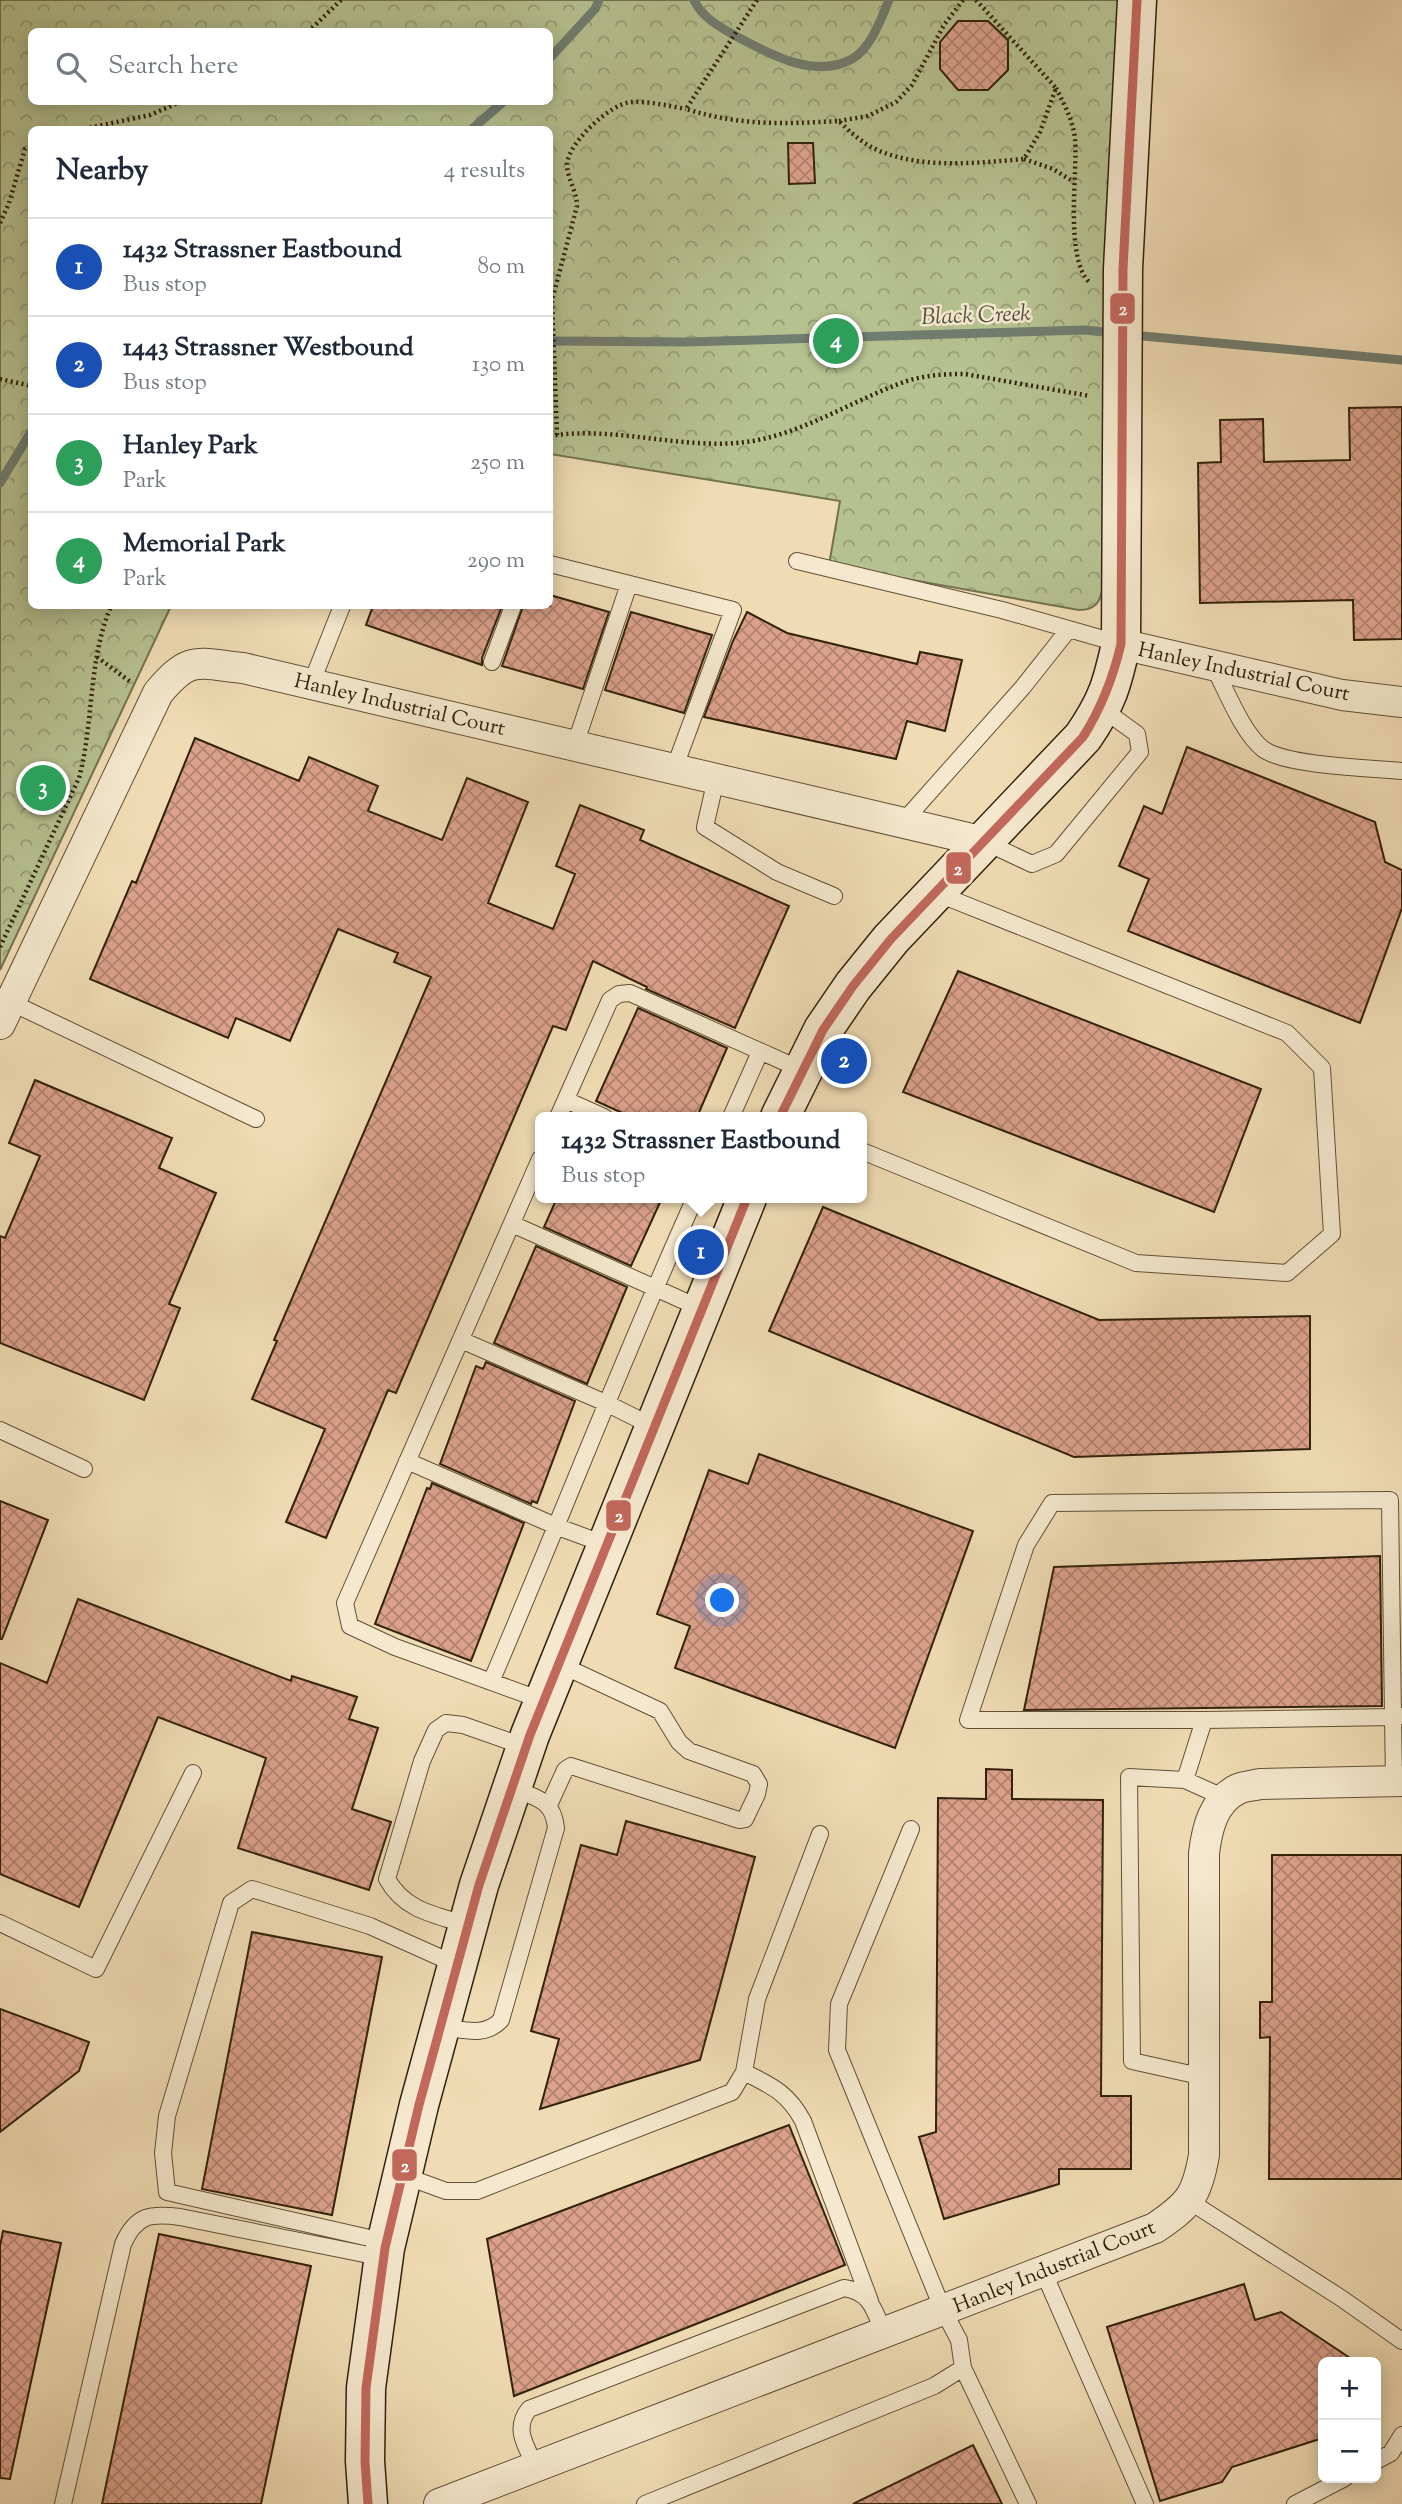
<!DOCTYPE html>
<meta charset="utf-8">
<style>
:root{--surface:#fff;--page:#f6f6f7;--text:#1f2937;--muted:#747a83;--line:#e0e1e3;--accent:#d93025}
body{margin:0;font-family:"Sorts Mill Goudy",serif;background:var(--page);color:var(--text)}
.controls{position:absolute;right:21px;bottom:21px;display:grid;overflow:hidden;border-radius:10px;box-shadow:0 4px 18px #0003}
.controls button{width:63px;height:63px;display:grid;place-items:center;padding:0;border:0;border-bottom:2px solid var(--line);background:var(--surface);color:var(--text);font:35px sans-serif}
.you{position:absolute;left:723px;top:1601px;width:24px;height:24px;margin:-18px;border:5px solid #fff;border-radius:50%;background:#1a73e8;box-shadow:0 0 0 10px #1a73e833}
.badge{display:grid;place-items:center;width:46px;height:46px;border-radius:50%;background:var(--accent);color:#fff;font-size:23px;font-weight:700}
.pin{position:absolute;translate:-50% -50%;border:4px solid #fff;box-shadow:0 2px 7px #0006}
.popup{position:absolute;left:535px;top:1112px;width:332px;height:91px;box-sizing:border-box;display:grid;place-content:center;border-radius:10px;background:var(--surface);filter:drop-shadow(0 2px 5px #0005);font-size:23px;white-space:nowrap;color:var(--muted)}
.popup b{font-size:26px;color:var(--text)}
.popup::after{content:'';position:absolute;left:50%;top:100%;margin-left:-14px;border:14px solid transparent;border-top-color:var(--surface)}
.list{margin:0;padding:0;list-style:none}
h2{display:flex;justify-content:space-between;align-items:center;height:91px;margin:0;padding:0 28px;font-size:30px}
h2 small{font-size:23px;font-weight:400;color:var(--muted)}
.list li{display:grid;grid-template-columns:46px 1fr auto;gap:21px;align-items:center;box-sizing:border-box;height:98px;padding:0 28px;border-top:2px solid var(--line)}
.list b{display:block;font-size:26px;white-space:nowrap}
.list p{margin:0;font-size:23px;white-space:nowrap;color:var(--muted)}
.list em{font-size:23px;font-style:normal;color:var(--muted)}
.icon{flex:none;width:38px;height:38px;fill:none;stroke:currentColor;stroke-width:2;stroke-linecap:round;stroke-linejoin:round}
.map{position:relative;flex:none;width:1402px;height:2504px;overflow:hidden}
.search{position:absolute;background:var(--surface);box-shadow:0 4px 18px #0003;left:28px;top:28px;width:525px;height:77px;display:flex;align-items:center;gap:18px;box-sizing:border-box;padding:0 24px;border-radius:10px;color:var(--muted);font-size:26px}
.panel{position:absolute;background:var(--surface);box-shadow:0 4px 18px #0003;left:28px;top:126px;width:525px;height:483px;border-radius:10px}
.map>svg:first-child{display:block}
</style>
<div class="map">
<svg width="1402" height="2504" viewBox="0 0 1402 2504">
<defs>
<pattern id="park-crowns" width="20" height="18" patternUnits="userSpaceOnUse" patternTransform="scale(1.75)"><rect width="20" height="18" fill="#b6c190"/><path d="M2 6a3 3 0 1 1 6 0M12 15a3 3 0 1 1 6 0" fill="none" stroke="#959c74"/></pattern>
<pattern id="building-cross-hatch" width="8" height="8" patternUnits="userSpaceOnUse" patternTransform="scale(1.75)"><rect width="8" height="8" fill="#dca18c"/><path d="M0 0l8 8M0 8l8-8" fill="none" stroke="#b38371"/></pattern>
</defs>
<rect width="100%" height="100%" fill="#f0dcb4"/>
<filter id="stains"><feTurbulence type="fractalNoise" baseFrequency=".00286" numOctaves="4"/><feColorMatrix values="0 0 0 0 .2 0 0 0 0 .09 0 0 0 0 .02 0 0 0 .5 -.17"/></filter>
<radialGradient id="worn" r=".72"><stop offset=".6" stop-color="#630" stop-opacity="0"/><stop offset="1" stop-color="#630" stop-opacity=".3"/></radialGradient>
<path fill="url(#park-crowns)" stroke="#74724e" stroke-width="2" fill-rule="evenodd" d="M 0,0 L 1137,0 L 1103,587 C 1100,602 1096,610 1079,610 L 829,565 L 840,501 L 550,454 L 550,130 L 32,130 L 32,606 L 171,606 L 0,970 ZM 32,32 L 550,32 L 550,102 L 32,102 Z"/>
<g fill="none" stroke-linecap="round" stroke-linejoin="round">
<path stroke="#717d70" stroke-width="9" d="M 694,0 C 702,17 718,26 734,35 C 767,53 814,80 852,59 C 871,48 881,19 889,0
M 550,58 L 595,9 L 599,0
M 471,130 L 503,102
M 1132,335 L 1402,360
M 550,341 L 687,342 L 1085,330 L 1114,333
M 0,483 L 32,430"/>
</g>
<path fill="url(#building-cross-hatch)" stroke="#31220c" stroke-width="2" d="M 958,21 L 988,21 L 1008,40 L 1008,70 L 988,90 L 958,90 L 940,69 L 940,42 Z
M 788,143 L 813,143 L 815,183 L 789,184 Z
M 1402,407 L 1402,639 L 1354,640 L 1353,600 L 1200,603 L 1198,463 L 1221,462 L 1220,420 L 1263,419 L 1264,462 L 1350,460 L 1349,408 Z
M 550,595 L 609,612 L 583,689 L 502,666 L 523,606 L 550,606 Z
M 373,606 L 502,606 L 482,658 L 482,665 L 366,625 Z
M 631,612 L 712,635 L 684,713 L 605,690 Z
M 747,612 L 787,633 L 917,664 L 920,652 L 962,660 L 945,731 L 907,721 L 896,759 L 704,717 L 733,641 Z
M 195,738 L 299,781 L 309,757 L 378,786 L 368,811 L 442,840 L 467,778 L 528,802 L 488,903 L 553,929 L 575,874 L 556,866 L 580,805 L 644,830 L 640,840 L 789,906 L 735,1028 L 646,989 L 647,987 L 593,961 L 566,1030 L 553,1026 L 396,1393 L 388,1390 L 326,1538 L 286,1522 L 325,1429 L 252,1399 L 277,1341 L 274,1340 L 431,977 L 394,962 L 398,953 L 338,929 L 290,1041 L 236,1018 L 228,1038 L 90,979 L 132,881 L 136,883 Z
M 1187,747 L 1375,822 L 1385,862 L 1402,870 L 1402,908 L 1360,1023 L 1128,931 L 1149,879 L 1119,866 L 1144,806 L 1162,814 Z
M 958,971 L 1261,1089 L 1214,1212 L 903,1092 Z
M 638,1008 L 727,1048 L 697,1117 L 631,1117 L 596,1101 Z
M 35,1080 L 172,1138 L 159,1168 L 216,1193 L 169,1304 L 180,1308 L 144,1400 L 0,1343 L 0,1236 L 5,1238 L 40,1156 L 9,1143 Z
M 557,1198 L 662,1198 L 631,1266 L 544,1227 Z
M 823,1207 L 1099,1320 L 1310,1316 L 1310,1449 L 1074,1457 L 769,1331 Z
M 536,1246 L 627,1287 L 587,1384 L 494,1343 Z
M 486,1362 L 575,1401 L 537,1503 L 532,1501 L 531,1504 L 440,1464 L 476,1366 L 483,1369 Z
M 759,1454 L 973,1531 L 895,1748 L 675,1668 L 690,1626 L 657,1614 L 709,1470 L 748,1484 Z
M 432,1483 L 524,1523 L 471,1661 L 375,1624 L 427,1488 L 430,1489 Z
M 0,1501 L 48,1520 L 2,1639 L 0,1639 Z
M 1380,1556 L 1382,1706 L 1024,1710 L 1054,1567 Z
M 78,1599 L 291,1681 L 292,1676 L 357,1697 L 349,1719 L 378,1728 L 352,1809 L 391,1822 L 369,1890 L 238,1848 L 266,1758 L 158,1717 L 79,1907 L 0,1874 L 0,1663 L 47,1683 Z
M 986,1769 L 1012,1770 L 1012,1799 L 1103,1800 L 1101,2096 L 1131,2096 L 1131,2169 L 1059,2169 L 1059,2184 L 944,2219 L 919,2137 L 936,2132 L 938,1798 L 986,1799 Z
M 626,1821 L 755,1857 L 700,2060 L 540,2109 L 559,2039 L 531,2031 L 581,1845 L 617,1855 Z
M 1272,1855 L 1402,1855 L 1402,2179 L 1269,2179 L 1270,2037 L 1260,2038 L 1260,2002 L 1272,2002 Z
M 252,1932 L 382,1957 L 332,2215 L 202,2189 Z
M 0,2009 L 89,2042 L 79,2071 L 0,2132 Z
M 789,2125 L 845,2265 L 514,2396 L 487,2239 Z
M 3,2231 L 61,2243 L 10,2479 L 0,2478 L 0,2246 Z
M 159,2234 L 311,2266 L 261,2504 L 102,2504 Z
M 1244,2284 L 1255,2320 L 1281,2312 L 1356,2362 L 1323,2362 L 1323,2438 L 1232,2467 L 1222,2482 L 1160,2501 L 1107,2327 Z
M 973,2445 L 1002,2504 L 853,2504 Z"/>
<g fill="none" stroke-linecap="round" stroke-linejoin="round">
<defs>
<path id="lane" d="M 797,561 L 1002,610 L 1121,644
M 550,564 L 733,610 L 674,769
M 492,662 L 513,606
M 1213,665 C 1226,690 1242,732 1263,749 C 1286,766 1371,768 1402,771
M 311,684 L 342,606
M 575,745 L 629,584
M 716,779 L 705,827 L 777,872 L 834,896
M 903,822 L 1023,687 L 1069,629
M 985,842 L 1032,864 L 1056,854 L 1140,752 L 1137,734 L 1101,708
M 10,1002 L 256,1119
M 566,1100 L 604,1117
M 558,1117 L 610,1000 L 619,994 L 630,993 L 802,1070
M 731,1117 L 760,1052
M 862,1151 L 1136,1263 L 1287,1273 L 1332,1234 L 1322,1068 L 1287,1033 L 936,893
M 540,1159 L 345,1603 L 350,1626 L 395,1647 L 544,1701
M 512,1224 L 702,1309
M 461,1340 L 608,1404 L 654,1427
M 0,1430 L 84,1469
M 407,1461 L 558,1527 L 607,1545
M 491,1682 C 560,1521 623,1357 695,1198
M 1185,1780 L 1204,1720 L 1393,1717 L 1390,1500 L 1052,1503 L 1026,1545 L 968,1720 L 1204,1720
M 1394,1781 L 1393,1717 L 1402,1716
M 549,1805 L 565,1770 L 571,1766 L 739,1820 L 745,1819 L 757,1794 L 759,1784 L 753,1774 L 689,1751 L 679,1742 L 660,1711 L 559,1664
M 0,1923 L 96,1969 L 193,1773
M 468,1925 C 435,1915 405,1911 387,1879 L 422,1761 L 436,1730 L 446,1723 L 463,1725 L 526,1747
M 440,2027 C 463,2029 484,2038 501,2020 L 556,1828 C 553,1799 536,1798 512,1788
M 744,2072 C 772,2086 788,2093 803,2121 L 870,2301
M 1204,2077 L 1132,2061 L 1129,1777 L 1185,1780 L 1225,1798
M 402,2175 L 446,2191 L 477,2191 L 732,2092 L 744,2072 L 757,1999 L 820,1834
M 1189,2201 L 1341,2298 L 1402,2341
M 387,2242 L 167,2192 L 163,2153 L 167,2116 L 231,1903 L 252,1889 L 370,1926 L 457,1965
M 1043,2271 L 1145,2504
M 963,2368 L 1028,2504
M 1376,2461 L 1391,2453 L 1402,2435
M 536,2467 C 526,2446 513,2429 529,2409 L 844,2288 C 871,2292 874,2310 884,2333
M 63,2504 L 123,2244 C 136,2215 150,2213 180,2217 L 384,2258
M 645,2504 L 934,2386 L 963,2368 L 959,2340 L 943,2310 L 837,2050 L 839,2004 L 911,1829
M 1295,2504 L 1345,2478"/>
<path id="street" d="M 1121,644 L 1342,695 L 1402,702
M 0,1024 L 158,693 C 190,655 196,663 243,668 L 985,842
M 439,2504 L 1155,2228 C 1189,2205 1197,2196 1204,2155 L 1204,1853 C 1207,1829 1213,1801 1238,1789 C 1244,1786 1253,1786 1260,1784 L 1402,1781"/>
<path id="secondary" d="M 780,1117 L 823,1030 L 853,986 L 891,939 L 1083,737 C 1107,702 1112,685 1121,644 L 1123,269 L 1137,0
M 368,2504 L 365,2461 L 366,2388 L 385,2248 L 419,2105 L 479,1885 L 530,1735 L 747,1198"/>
</defs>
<use href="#lane" stroke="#615036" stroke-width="18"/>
<use href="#street" stroke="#615036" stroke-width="32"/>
<use href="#secondary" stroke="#31220c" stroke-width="41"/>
<path stroke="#31220c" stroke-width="4.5" stroke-dasharray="2 3.5" stroke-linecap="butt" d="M 757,0 L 686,109 C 741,126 782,124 839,121 C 849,131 860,141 873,148 C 918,170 976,163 1024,159 L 1040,132 L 1056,88 L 976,0
M 308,32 L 341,0
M 1056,88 C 1064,104 1073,120 1075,139 C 1078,172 1064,259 1090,283
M 839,121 L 868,116 L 896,102 L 912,85 L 944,25 L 963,0
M 79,130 L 150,115 L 180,102
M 1024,159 L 1053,169 L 1074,182
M 0,223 L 9,203 L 25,149 L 32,145
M 0,379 L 32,386
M 557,435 L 552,300 L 577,206 C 577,191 567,179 567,164 C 569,142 610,104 631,102 C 649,101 669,106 686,109
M 550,436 C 617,425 686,452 753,441 C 808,431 855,399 907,381 C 926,375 946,374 965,374 L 1090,396
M 97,657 L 132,683
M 0,947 L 79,778 C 94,722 88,660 111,606"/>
<use href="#lane" stroke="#f5e8ce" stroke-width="16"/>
<use href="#street" stroke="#f5e8ce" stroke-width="30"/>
<use href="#secondary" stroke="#f5e8ce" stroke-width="38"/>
<defs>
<path id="bus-1" d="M 780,1117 L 823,1030 L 853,986 L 891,939 L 1083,737 C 1102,707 1113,678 1121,644 L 1123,269 L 1137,0
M 368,2504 L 365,2461 L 366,2388 L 385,2248 L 419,2105 L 479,1885 L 530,1735 L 747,1198"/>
</defs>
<use href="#bus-1" stroke="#f5e8ce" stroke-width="14"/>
<use href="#bus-1" stroke="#c2685b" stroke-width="9"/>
</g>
<g text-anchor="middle" stroke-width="5" stroke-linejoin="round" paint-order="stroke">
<g font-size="21" fill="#31220c" stroke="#f5e8ce">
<text transform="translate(1244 671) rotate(12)" y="7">Hanley Industrial Court</text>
<text transform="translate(400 704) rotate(13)" y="7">Hanley Industrial Court</text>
<text transform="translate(1054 2266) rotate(-22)" y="7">Hanley Industrial Court</text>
</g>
<g font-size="23" font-style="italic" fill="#51503e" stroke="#f5e8ce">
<text transform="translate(976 314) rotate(-2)" y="8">Black Creek</text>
</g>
</g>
<g stroke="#f5e8ce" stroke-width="2.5">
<rect x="1109" y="292" width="27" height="33" rx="7" fill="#c2685b"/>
<rect x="945" y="851" width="27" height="34" rx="7" fill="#c2685b"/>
<rect x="605" y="1499" width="27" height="33" rx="7" fill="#c2685b"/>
<rect x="391" y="2148" width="27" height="34" rx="7" fill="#c2685b"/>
</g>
<g font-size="19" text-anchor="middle" font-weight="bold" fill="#fff">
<text x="1123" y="315">2</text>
<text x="958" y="875">2</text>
<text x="619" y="1522">2</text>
<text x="405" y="2172">2</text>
</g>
<rect width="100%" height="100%" filter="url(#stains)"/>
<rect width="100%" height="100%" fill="url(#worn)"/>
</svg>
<div class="controls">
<button>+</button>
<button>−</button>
</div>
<div class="you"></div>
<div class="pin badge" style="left:701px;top:1252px;background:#1a4fb4">1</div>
<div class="popup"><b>1432 Strassner Eastbound</b>Bus stop</div>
<div class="pin badge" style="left:844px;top:1061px;background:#1a4fb4">2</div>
<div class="pin badge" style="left:43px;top:788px;background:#2e9e5b">3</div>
<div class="pin badge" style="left:836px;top:341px;background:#2e9e5b">4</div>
<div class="search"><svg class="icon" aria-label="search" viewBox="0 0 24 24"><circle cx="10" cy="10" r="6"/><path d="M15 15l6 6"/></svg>Search here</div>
<section class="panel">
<h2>Nearby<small>4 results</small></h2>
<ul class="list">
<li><span class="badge" style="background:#1a4fb4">1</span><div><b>1432 Strassner Eastbound</b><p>Bus stop</p></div><em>80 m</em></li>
<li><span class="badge" style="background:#1a4fb4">2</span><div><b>1443 Strassner Westbound</b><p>Bus stop</p></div><em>130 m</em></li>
<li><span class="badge" style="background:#2e9e5b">3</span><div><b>Hanley Park</b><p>Park</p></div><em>250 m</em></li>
<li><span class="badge" style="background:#2e9e5b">4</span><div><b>Memorial Park</b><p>Park</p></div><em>290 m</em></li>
</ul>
</section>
</div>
